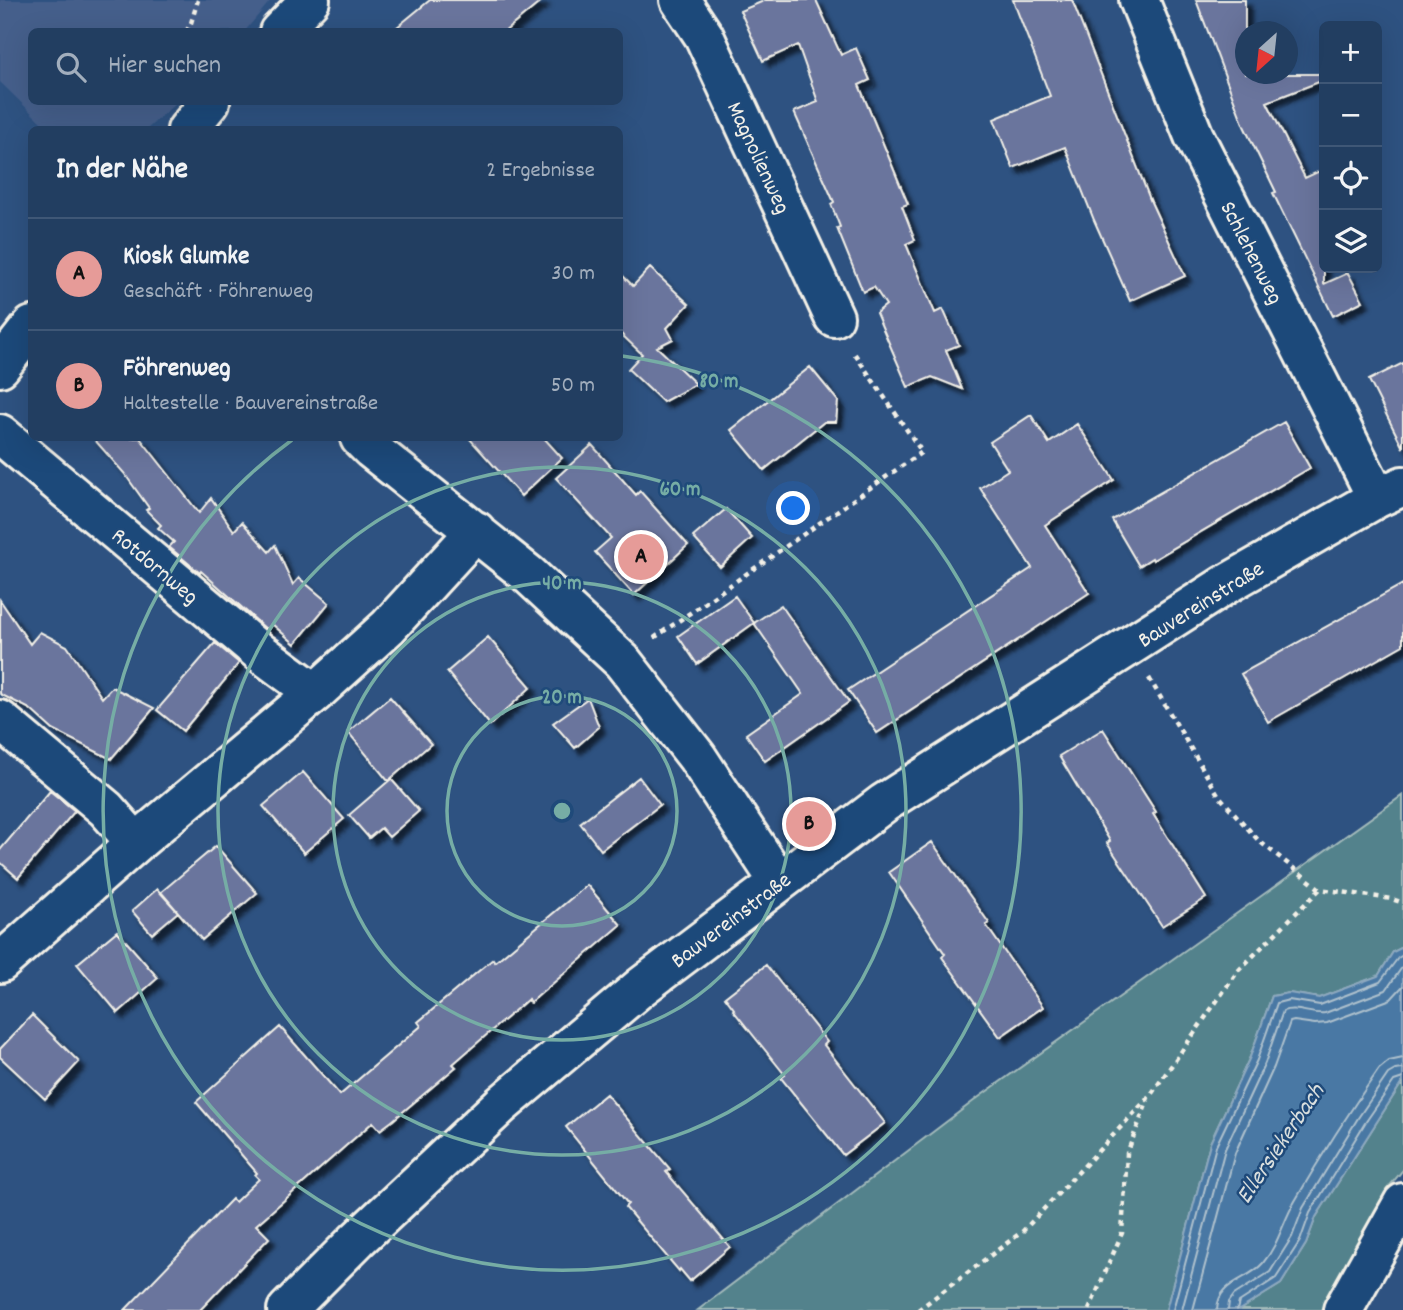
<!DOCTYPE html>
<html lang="de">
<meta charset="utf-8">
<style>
:root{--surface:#223e61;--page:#2e496a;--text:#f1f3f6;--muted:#a2aebd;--line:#3f5776;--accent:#e69b98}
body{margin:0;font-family:Dekko,sans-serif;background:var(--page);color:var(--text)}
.controls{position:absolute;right:21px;top:21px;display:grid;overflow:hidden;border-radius:10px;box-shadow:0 7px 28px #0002}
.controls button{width:63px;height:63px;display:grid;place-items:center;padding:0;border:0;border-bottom:2px solid var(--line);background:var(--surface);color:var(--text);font:35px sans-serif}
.compass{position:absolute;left:1235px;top:21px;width:63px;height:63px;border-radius:50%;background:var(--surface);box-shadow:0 7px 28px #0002;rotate:207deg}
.you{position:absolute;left:794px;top:509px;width:24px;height:24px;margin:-18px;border:5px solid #fff;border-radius:50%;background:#1a73e8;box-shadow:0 0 0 10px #1a73e833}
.badge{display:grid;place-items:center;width:46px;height:46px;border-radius:50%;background:var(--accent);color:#111;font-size:23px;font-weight:700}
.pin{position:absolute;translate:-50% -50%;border:4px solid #fff;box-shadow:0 2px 7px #0006}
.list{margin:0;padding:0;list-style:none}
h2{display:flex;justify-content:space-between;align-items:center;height:91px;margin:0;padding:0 28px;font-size:30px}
h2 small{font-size:23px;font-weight:400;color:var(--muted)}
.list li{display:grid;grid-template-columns:46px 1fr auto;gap:21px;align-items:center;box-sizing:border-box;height:112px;padding:0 28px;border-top:2px solid var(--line)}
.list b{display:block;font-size:26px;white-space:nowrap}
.list p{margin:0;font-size:23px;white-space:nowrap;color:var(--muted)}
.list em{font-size:23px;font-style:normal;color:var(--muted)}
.icon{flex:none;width:38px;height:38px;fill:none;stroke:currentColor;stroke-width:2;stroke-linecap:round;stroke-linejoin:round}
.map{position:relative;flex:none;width:1403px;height:1310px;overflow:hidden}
.search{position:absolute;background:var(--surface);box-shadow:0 7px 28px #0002;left:28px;top:28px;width:595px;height:77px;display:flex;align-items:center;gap:18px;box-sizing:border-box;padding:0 24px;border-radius:10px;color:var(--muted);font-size:26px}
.panel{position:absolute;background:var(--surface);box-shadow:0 7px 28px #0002;left:28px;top:126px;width:595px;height:315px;border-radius:10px}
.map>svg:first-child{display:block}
</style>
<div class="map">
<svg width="1403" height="1310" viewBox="0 0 1403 1310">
<defs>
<filter id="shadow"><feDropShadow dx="6" dy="6" stdDeviation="2" flood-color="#0009"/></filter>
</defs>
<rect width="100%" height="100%" fill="#2e5281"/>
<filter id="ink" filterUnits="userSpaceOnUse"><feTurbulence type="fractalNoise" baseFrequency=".0143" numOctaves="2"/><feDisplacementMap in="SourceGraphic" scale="14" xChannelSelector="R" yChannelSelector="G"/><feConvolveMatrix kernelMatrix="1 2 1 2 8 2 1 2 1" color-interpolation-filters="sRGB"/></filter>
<g filter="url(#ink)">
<path fill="#445f8b" d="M 0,0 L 271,0 L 245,31 L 32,32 L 32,102 L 177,102 L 146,130 L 48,129 L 0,82 Z"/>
<path fill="#52828c" stroke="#a3baba" stroke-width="2" d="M 1403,795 L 1403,947 L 1393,952 L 1378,976 L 1319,998 L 1289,993 L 1272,996 L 1250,1057 L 1210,1143 L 1166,1310 L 698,1310 L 979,1097 Z
M 1403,1081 L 1403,1170 L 1387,1189 L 1321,1310 L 1239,1310 L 1281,1284 L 1306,1244 L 1316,1217 Z"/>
<path fill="#4878a4" stroke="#8da8bf" stroke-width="2" d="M 1403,947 L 1403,1081 L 1316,1217 L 1306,1244 L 1281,1284 L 1239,1310 L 1166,1310 L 1210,1143 L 1250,1057 L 1272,996 L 1289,993 L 1319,998 L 1378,976 L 1393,952 Z"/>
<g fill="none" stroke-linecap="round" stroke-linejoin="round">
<path stroke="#afc1cd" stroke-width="2" d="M 1173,1310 L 1216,1146 L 1257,1060 L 1277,1003 L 1289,1000 L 1320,1005 L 1380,982 L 1398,958 L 1403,955
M 1182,1310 L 1225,1149 L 1265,1063 L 1283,1011 C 1296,1006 1311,1015 1325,1013 L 1386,990 L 1403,966
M 1193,1310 L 1235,1153 L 1274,1067 L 1290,1022 L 1294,1021 L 1315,1024 L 1327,1023 L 1391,999 L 1403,986
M 1217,1310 C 1218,1281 1248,1281 1263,1263 C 1279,1244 1283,1221 1295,1201 C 1321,1156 1349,1112 1379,1069 L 1389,1061 L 1403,1058
M 1228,1310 L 1229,1302 L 1234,1295 L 1270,1272 L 1292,1237 L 1303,1208 L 1358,1118 L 1388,1074 L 1395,1070 L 1403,1069
M 1237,1310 L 1239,1302 L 1276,1278 L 1300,1241 L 1310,1213 L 1365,1123 L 1394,1081 L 1403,1078"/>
</g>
<path fill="#6a749d" stroke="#f4f1e8" stroke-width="2" filter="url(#shadow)" d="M 430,0 L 543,0 L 504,32 L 391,32 Z
M 766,0 L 816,0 L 841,55 L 856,48 L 870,80 L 859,85 L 908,204 L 902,206 L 915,240 L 906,244 L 935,313 L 943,309 L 959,345 L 946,350 L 962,389 L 932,377 L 908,387 L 876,313 L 886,305 L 874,287 L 863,292 L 837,228 L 840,227 L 831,204 L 834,202 L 794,112 L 818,102 L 798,45 L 763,61 L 740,11 Z
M 1013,0 L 1072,0 L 1151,202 L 1185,276 L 1130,301 L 1094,220 L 1065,147 L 1013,168 L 994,119 L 1050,96 Z
M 1196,0 L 1245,0 L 1245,74 L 1324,74 L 1324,80 L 1267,102 L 1305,178 L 1324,169 L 1324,284 L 1348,273 L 1363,301 L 1333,316 L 1273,193 L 1276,192 L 1244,126 Z
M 650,268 L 689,304 L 667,328 L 673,339 L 657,347 L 696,384 L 663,402 L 628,369 L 642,354 L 620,333 L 620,273 L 633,286 Z
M 1403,363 L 1403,448 L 1369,380 Z
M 810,367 L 838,401 L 836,422 L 824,422 L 764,470 L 731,430 Z
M 1031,415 L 1049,443 L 1077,424 L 1114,480 L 1045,525 L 1089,593 L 877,733 L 848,690 L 1032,568 L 980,488 L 1008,470 L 990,442 Z
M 1284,422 L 1310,468 L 1153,560 L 1152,558 L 1139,566 L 1112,520 Z
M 93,438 L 140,438 L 199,513 L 211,498 L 234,531 L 242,522 L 269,552 L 275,545 L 293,585 L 299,578 L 329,603 L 295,644 L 272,624 L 267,630 L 201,571 L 200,573 L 169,547 L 174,542 L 158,528 L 161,525 L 146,510 L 149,508 L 124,473 Z
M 469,438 L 544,438 L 562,458 L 521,496 Z
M 592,445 L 636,495 L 640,491 L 688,545 L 634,595 L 595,552 L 611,538 L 556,478 Z
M 726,509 L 752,538 L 720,567 L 693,537 Z
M 1403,584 L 1403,645 L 1268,722 L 1241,674 Z
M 735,596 L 754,623 L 697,664 L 678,636 Z
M 0,600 L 30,644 L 40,632 L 67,646 L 102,698 L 112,687 L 154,708 L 111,759 L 53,730 L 30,709 L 0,694 Z
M 781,605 L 849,702 L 765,761 L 746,734 L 803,694 L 754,623 Z
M 488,637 L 531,687 L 490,725 L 447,672 Z
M 215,643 L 239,663 L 183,731 L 157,710 Z
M 390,697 L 431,744 L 388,781 L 348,732 Z
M 588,698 L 599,727 L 575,748 L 553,723 Z
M 1103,729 L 1156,812 L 1153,814 L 1206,898 L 1162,926 L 1107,843 L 1110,841 L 1059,756 Z
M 303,772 L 344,819 L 304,853 L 263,806 Z
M 639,777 L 660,805 L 601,850 L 580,823 Z
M 391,779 L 419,811 L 389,837 L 381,828 L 369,838 L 349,815 Z
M 50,791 L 75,811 L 18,878 L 0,862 L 0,850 Z
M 932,842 L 989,923 L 986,925 L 1043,1007 L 1000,1037 L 942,957 L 945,954 L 889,872 Z
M 216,846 L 257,893 L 202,940 L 161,892 Z
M 587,885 L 621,925 L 530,1003 L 528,999 L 453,1064 L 456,1067 L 392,1121 L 380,1130 L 373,1122 L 256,1225 L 269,1238 L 200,1310 L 125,1310 L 232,1199 L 235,1202 L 259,1179 L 255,1175 L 257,1173 L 196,1102 L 280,1027 L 340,1095 L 421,1026 L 418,1022 L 493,959 L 495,962 Z
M 157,889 L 178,912 L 152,934 L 132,911 Z
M 117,931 L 158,978 L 118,1013 L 77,964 Z
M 766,965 L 827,1042 L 824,1045 L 885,1123 L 843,1155 L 781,1078 L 785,1075 L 733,1010 L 734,1009 L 725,997 Z
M 32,1015 L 79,1062 L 45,1099 L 0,1057 L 0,1049 Z
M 606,1094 L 670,1169 L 666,1172 L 730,1247 L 690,1281 L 680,1269 L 679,1271 L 625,1207 L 628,1204 L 566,1127 Z"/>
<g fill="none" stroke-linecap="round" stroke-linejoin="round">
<defs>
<path id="minor" d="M 680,0 L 704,36 L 834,317
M 1139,0 L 1194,136 L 1377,498
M 279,32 L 310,0
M 187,130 L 210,102
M 0,367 L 32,326
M 0,434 L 261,653 L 315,693
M 360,438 L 371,449 L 528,574 L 622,661 L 697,757 L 779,882
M 0,720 L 106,809 L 136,843
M 0,963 L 136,843 L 315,693 L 388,627 L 476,531
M 287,1310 L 358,1239 L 501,1105 L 641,987 L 884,803 L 1225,585 L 1377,498 L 1403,486
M 1343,1310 L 1403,1203"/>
</defs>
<use href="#minor" stroke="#f4f1e8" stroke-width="44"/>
<path stroke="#f4f1e8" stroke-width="4.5" stroke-dasharray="5 5" stroke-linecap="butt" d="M 186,32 L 191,23 L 198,0
M 654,638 L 922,452 L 852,350
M 1149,678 L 1219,796 L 1259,841 L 1320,889 L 1392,899 L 1403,903
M 918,1310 L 1023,1231 L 1150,1096 L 1238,971 L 1320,889
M 1089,1310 L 1122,1233 L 1127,1153 L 1148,1100"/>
<use href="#minor" stroke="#1f4a7a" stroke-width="38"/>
</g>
</g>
<g fill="none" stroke="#76ada5" stroke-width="3.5">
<circle cx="562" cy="811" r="115"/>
<circle cx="562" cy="811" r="229"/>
<circle cx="562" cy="811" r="344"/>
<path d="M622 356A459 459 0 1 1 292 440"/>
</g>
<g text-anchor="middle" stroke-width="5" stroke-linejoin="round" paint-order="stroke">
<g font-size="23" fill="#f4f1e8" stroke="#1f4a7a">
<text transform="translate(760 157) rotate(65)" y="8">Magnolienweg</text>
<text transform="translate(1253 252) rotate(63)" y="8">Schlehenweg</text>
<text transform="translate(156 565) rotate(40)" y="8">Rotdornweg</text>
<text transform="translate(1200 603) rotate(-32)" y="8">Bauvereinstraße</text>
<text transform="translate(730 919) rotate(-37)" y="8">Bauvereinstraße</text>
</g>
<g font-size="24" font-style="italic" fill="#dadfde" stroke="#1f4a7a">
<text transform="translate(1279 1143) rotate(-56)" y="8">Ellersiekerbach</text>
</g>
</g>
<circle cx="562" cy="811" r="10" fill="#76ada5" stroke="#1f4a7a" stroke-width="3.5"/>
<g font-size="21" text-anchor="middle" font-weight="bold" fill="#76ada5" stroke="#1f4a7a" stroke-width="5" stroke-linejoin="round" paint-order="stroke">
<text x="719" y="387">80 m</text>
<text x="680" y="495">60 m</text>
<text x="562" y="589">40 m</text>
<text x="562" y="703">20 m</text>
</g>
</svg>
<div class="controls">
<button>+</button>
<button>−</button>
<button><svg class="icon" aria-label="locate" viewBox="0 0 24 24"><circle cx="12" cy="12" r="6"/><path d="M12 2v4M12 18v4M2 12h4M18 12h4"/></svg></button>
<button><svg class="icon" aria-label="layers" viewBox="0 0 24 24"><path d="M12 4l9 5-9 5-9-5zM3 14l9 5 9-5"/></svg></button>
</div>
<svg class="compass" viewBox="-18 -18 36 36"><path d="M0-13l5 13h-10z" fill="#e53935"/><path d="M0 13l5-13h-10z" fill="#a2aebd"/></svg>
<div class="you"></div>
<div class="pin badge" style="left:641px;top:557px">A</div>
<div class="pin badge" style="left:809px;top:824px">B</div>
<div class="search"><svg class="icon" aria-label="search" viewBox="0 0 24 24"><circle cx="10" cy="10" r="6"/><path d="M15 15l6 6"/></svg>Hier suchen</div>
<section class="panel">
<h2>In der Nähe<small>2 Ergebnisse</small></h2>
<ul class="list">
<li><span class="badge">A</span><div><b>Kiosk Glumke</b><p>Geschäft · Föhrenweg</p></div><em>30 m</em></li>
<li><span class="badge">B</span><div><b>Föhrenweg</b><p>Haltestelle · Bauvereinstraße</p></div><em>50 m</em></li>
</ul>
</section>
</div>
